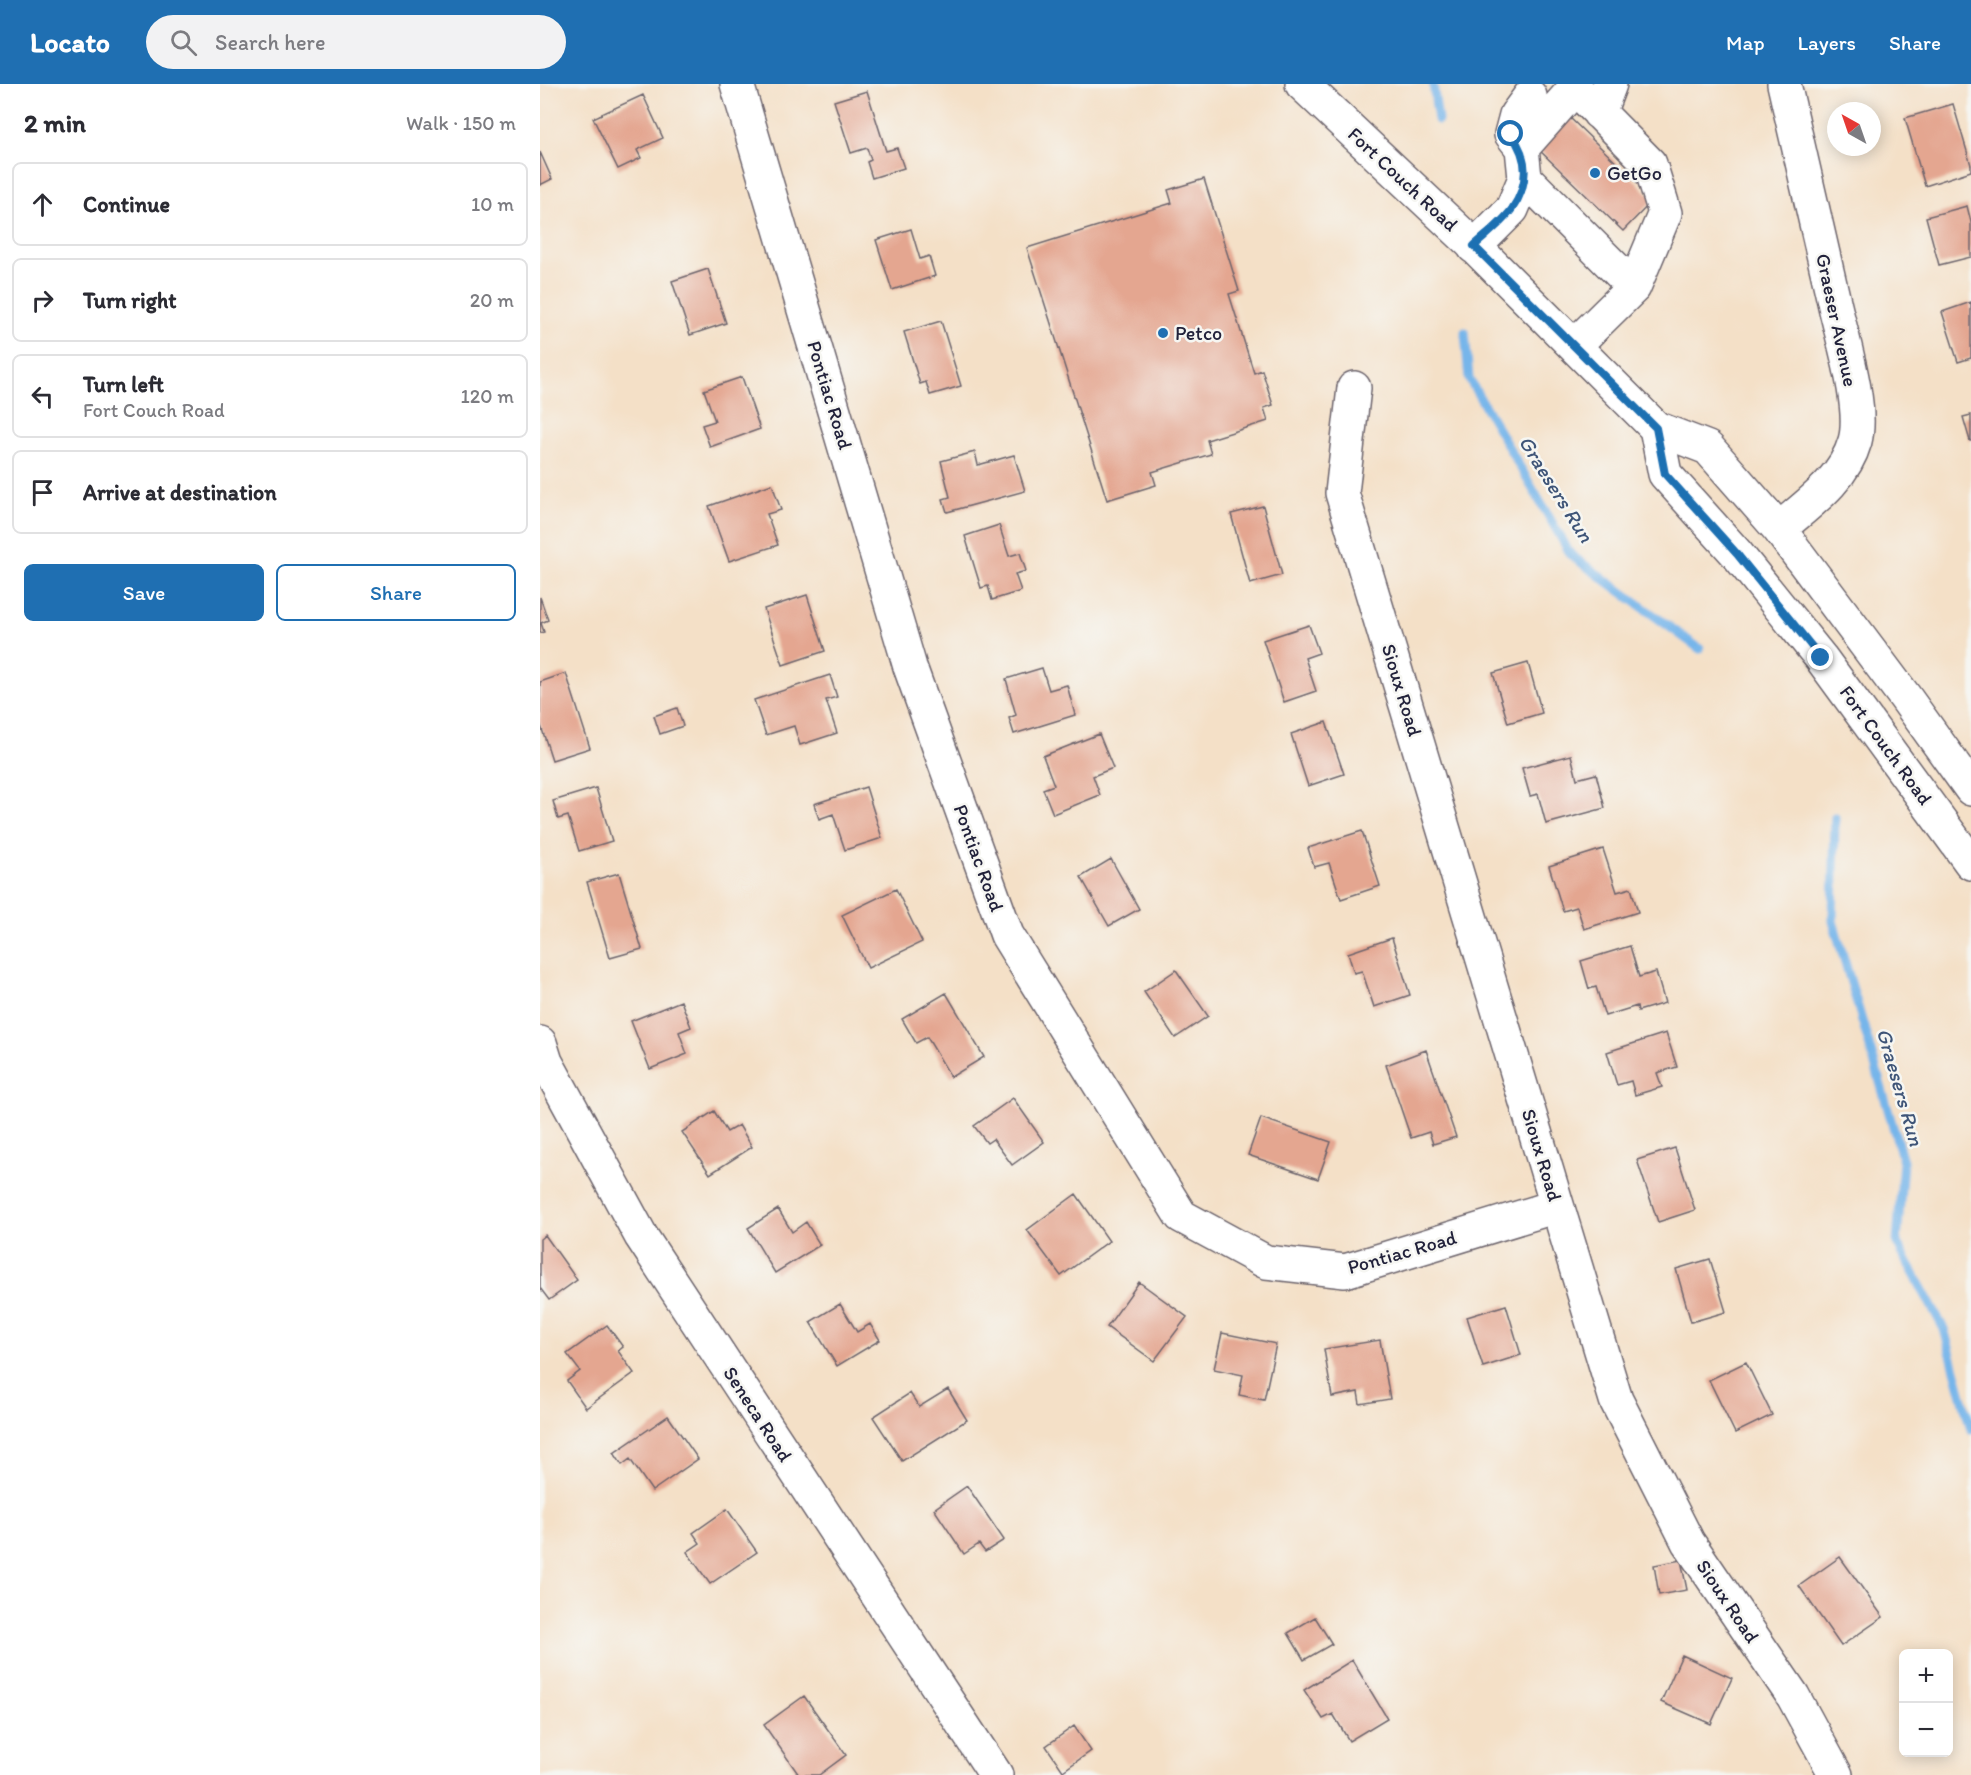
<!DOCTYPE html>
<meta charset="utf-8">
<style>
:root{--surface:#fff;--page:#f2f2f3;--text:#2b2b33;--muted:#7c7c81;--line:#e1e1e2;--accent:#1f6fb2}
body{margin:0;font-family:Itim,sans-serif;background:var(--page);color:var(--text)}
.controls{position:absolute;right:18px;bottom:18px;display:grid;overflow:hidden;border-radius:9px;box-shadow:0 3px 15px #0003}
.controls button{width:54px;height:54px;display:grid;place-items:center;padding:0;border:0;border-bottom:2px solid var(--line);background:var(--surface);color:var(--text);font:30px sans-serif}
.compass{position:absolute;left:1287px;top:18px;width:54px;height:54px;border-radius:50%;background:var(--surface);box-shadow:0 3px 15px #0003;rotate:320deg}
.stop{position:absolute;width:18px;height:18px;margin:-14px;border:4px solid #1f6fb2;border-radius:50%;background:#fff}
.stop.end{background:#1f6fb2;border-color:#fff;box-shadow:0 2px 6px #0008}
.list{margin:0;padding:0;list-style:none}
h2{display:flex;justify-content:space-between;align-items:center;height:78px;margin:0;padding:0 24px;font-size:26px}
h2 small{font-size:20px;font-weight:400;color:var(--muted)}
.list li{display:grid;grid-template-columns:39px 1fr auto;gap:18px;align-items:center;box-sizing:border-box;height:84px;margin:0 12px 12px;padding:0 12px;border:2px solid var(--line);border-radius:9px}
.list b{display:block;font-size:22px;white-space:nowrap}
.list p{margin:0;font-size:20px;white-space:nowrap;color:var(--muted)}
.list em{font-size:20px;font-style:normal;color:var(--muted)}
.actions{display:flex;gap:12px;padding:18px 24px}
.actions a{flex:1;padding:14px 0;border:2px solid var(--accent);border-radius:9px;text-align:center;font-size:21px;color:var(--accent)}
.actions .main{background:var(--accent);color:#fff}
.icon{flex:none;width:33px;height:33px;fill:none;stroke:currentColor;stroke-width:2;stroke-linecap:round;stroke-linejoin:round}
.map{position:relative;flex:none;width:1431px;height:1691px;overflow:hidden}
header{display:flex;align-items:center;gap:36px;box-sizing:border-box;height:84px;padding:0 30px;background:var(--accent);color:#fff}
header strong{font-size:28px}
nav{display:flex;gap:33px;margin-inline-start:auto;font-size:21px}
.search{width:420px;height:54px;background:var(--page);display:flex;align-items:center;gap:15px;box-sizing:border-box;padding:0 21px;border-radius:33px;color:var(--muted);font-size:22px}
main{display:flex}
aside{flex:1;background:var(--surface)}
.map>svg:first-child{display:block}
</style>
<header>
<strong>Locato</strong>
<div class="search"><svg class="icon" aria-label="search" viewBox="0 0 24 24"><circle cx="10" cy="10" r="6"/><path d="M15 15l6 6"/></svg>Search here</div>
<nav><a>Map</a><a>Layers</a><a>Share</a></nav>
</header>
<main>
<aside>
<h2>2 min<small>Walk · 150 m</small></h2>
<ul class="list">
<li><svg class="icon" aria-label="ahead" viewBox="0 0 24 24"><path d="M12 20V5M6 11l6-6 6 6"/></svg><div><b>Continue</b></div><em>10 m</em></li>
<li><svg class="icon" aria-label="right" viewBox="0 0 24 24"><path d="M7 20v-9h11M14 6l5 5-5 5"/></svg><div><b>Turn right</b></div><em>20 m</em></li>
<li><svg class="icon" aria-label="left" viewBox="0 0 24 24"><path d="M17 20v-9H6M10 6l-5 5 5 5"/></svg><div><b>Turn left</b><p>Fort Couch Road</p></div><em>120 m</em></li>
<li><svg class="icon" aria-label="arrive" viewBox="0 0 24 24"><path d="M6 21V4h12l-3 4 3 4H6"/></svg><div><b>Arrive at destination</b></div></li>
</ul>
<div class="actions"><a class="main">Save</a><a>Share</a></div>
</aside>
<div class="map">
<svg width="1431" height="1691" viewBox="0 0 1431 1691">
<rect width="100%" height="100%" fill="#f6f6f2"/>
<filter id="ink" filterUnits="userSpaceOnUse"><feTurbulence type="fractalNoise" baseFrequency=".0167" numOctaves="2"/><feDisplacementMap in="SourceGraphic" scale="12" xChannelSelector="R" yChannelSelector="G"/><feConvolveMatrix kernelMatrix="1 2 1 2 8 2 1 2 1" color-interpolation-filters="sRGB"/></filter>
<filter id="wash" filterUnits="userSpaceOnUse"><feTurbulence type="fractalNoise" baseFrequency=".008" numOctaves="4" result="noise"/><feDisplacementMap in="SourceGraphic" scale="24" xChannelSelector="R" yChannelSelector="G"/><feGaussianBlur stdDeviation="1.35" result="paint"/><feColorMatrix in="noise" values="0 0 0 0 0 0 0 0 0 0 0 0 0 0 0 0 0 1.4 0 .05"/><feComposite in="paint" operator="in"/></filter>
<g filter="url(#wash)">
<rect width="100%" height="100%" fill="#f4e0c7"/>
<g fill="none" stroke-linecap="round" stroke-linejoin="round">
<path stroke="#76b5ea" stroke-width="9" d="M 893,0 L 898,36
M 925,248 L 929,295 L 1031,471 L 1160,565
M 1295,733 L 1293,837 L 1363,1077 L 1357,1159 L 1404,1245 L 1431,1345"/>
</g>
<g id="blocks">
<path fill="#e4a690" d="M 327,7 L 346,67 L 357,64 L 364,84 L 332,94 L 327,78 L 331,76 L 327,64 L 311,69 L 294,17 Z
M 103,11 L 123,54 L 97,66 L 101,74 L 78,85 L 53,34 Z
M 1413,20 L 1431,81 L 1431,87 L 1385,102 L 1365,34 Z
M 1027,31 L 1114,115 L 1083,147 L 996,63 Z
M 0,68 L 12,95 L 0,101 Z
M 664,95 L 699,207 L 689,210 L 714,289 L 722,286 L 733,321 L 724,324 L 728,337 L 667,356 L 671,370 L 612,388 L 616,401 L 567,416 L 487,164 L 632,119 L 628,106 Z
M 1427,122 L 1431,138 L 1431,173 L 1399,181 L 1386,133 Z
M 371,145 L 380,175 L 389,172 L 395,192 L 352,206 L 336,156 Z
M 168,185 L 186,239 L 150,251 L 132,197 Z
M 1431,218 L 1431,274 L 1418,278 L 1402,228 Z
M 401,237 L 421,302 L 390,311 L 386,298 L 380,300 L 364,248 Z
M 202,293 L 220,345 L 170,363 L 162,341 L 175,337 L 164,306 Z
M 1431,331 L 1431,357 L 1430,357 L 1423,333 Z
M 435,368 L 438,381 L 474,371 L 485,407 L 407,428 L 403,415 L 410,413 L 401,377 Z
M 232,400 L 241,426 L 227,430 L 238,461 L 189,477 L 169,422 Z
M 723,422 L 742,491 L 710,500 L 691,430 Z
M 459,441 L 469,472 L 480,469 L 486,487 L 475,490 L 481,507 L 452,516 L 448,502 L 441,504 L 425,452 Z
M 267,511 L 285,567 L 243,581 L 224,525 Z
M 0,513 L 8,536 L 1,539 L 4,548 L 0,549 Z
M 769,541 L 779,569 L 765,574 L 776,607 L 744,618 L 723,556 Z
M 988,579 L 1002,629 L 968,639 L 953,589 Z
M 502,584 L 509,606 L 527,601 L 535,631 L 474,650 L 469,634 L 476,631 L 466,595 Z
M 26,589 L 50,664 L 12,676 L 0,639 L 0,598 Z
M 290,591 L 297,613 L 286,616 L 297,649 L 260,661 L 254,642 L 226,651 L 214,616 Z
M 137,624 L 143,642 L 120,650 L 114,632 Z
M 786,638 L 804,690 L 768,702 L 751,650 Z
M 559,650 L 573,684 L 553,692 L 560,711 L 513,730 L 503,705 L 514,701 L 503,672 Z
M 1031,671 L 1037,695 L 1056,690 L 1065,724 L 1006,740 L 998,710 L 990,712 L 982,684 Z
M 326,703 L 342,754 L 305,766 L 293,730 L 279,735 L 274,720 Z
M 56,704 L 72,757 L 39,767 L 28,732 L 18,735 L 13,717 Z
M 822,747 L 840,802 L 801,815 L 789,779 L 774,783 L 768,764 Z
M 1063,765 L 1077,808 L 1091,804 L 1098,828 L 1044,845 L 1037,823 L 1023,827 L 1009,782 Z
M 571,775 L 599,825 L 569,842 L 541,793 Z
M 79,789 L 102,865 L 70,874 L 47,798 Z
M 356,805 L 382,858 L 328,884 L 302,831 Z
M 852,854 L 870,911 L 834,923 L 822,887 L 814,889 L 808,869 Z
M 1090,862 L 1099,893 L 1116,888 L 1125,919 L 1098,927 L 1097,922 L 1065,932 L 1056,903 L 1049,905 L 1041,877 Z
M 636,886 L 668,932 L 635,954 L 604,908 Z
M 406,909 L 444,973 L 411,993 L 387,953 L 376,959 L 362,935 Z
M 141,917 L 151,943 L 139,948 L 147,970 L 110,985 L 91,937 Z
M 1126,949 L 1137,983 L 1117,989 L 1122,1003 L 1095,1011 L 1091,997 L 1077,1001 L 1067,968 Z
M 886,966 L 916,1053 L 893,1060 L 889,1048 L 871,1054 L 846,981 Z
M 473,1014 L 504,1058 L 472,1081 L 453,1055 L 447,1059 L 434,1042 Z
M 174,1027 L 187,1048 L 199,1041 L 212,1063 L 170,1090 L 142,1048 Z
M 721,1034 L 791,1058 L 778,1095 L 708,1071 Z
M 1135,1064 L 1155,1126 L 1118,1138 L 1097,1076 Z
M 536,1110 L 569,1157 L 521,1192 L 487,1146 Z
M 238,1125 L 252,1148 L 266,1138 L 280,1161 L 235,1189 L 208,1144 Z
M 5,1151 L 37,1196 L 9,1216 L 0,1204 L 0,1155 Z
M 1170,1175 L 1186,1228 L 1151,1238 L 1136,1185 Z
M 599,1198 L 647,1233 L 614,1277 L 567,1243 Z
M 300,1220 L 317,1248 L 330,1240 L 340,1256 L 297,1282 L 270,1238 Z
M 966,1221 L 981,1271 L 943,1283 L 927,1233 Z
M 67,1241 L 83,1263 L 78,1267 L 94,1289 L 46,1324 L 27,1297 L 40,1287 L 27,1270 Z
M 682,1249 L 736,1260 L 724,1316 L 699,1311 L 703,1291 L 674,1285 Z
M 840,1256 L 850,1315 L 820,1320 L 818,1308 L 792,1313 L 784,1265 Z
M 1206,1278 L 1232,1331 L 1195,1349 L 1169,1296 Z
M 408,1305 L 427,1336 L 362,1377 L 333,1333 L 370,1309 L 379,1323 Z
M 128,1332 L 158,1375 L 112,1407 L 90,1375 L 82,1381 L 74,1369 Z
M 427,1402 L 464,1456 L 445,1468 L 439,1460 L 424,1470 L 394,1425 Z
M 187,1425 L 217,1468 L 170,1500 L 147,1468 L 160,1459 L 153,1449 Z
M 1300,1473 L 1343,1533 L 1301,1562 L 1259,1502 Z
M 1141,1476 L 1147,1506 L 1119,1511 L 1114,1481 Z
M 775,1533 L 792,1560 L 764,1576 L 748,1549 Z
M 1142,1571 L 1192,1594 L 1171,1640 L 1121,1618 Z
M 812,1576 L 847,1634 L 809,1657 L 793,1630 L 783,1635 L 764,1606 Z
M 264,1612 L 306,1671 L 279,1691 L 259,1691 L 224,1641 Z
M 534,1642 L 551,1667 L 523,1687 L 506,1662 Z"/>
</g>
</g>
<g filter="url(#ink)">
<use href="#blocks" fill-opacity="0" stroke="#6c646c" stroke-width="1.5"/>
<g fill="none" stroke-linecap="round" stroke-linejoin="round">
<defs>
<path id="minor" d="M 197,0 L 370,583 L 467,851 L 641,1132 L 726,1178 L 805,1187 L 1017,1122
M 762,0 L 930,158 L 1116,344 L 1168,364 L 1239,445 L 1365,613 L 1431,705
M 1059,29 L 1070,0
M 982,64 L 971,50 L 976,31 L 990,12
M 985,94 L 1094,203
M 934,163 L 972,125 L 985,94 L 982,64 L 1035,4 L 1110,80 L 1125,129 L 1094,203 L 1034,262
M 814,304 L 802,409 L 1076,1316 L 1148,1458 L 1253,1612 L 1296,1691
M 1116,344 L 1125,390 L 1197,470 L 1281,574 L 1431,779
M 1239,445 C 1268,420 1304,396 1315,357 C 1324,324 1303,257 1295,222 C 1278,148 1261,74 1244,0
M 0,959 L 6,978 L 101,1152 L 456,1691"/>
</defs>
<use href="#minor" stroke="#6c646c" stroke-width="36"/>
<use href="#minor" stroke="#fff" stroke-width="33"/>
</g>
</g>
<g fill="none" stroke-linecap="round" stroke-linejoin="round" filter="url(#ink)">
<path stroke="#1f6fb2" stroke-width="8" d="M 971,50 C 989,74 989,100 972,125 C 962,139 946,151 934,162 L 1116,344 L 1125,390 L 1197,470 L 1281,574"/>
</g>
<g fill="#1f6fb2" stroke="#f6f6f2" stroke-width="2">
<circle cx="1055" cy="89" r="6"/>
<circle cx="623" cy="249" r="6"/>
</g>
<g text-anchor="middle" stroke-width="5" stroke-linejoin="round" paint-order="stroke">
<g font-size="20" fill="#22223b" stroke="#f6f6f2" text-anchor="start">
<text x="1067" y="96">GetGo</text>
<text x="635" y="256">Petco</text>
</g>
<g font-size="20" fill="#22223b" stroke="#f6f6f2">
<text transform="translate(863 95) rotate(43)" y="7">Fort Couch Road</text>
<text transform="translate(1297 236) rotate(78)" y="7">Graeser Avenue</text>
<text transform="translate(290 311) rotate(73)" y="7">Pontiac Road</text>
<text transform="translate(862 606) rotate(73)" y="7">Sioux Road</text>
<text transform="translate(1346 661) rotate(54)" y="7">Fort Couch Road</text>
<text transform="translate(439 774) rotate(70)" y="7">Pontiac Road</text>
<text transform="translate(1002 1071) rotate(73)" y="7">Sioux Road</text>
<text transform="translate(862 1168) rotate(-16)" y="7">Pontiac Road</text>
<text transform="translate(218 1330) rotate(57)" y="7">Seneca Road</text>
<text transform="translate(1188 1517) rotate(56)" y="7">Sioux Road</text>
</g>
<g font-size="21" font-style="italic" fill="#3f5578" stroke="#f6f6f2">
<text transform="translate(1016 405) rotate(58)" y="7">Graesers Run</text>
<text transform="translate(1360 1003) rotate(74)" y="7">Graesers Run</text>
</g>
</g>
</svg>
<div class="controls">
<button>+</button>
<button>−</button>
</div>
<svg class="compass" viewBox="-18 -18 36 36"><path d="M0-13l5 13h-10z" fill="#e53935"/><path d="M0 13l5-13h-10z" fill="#7c7c81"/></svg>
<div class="stop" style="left:971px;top:50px"></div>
<div class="stop end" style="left:1281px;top:574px"></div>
</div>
</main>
